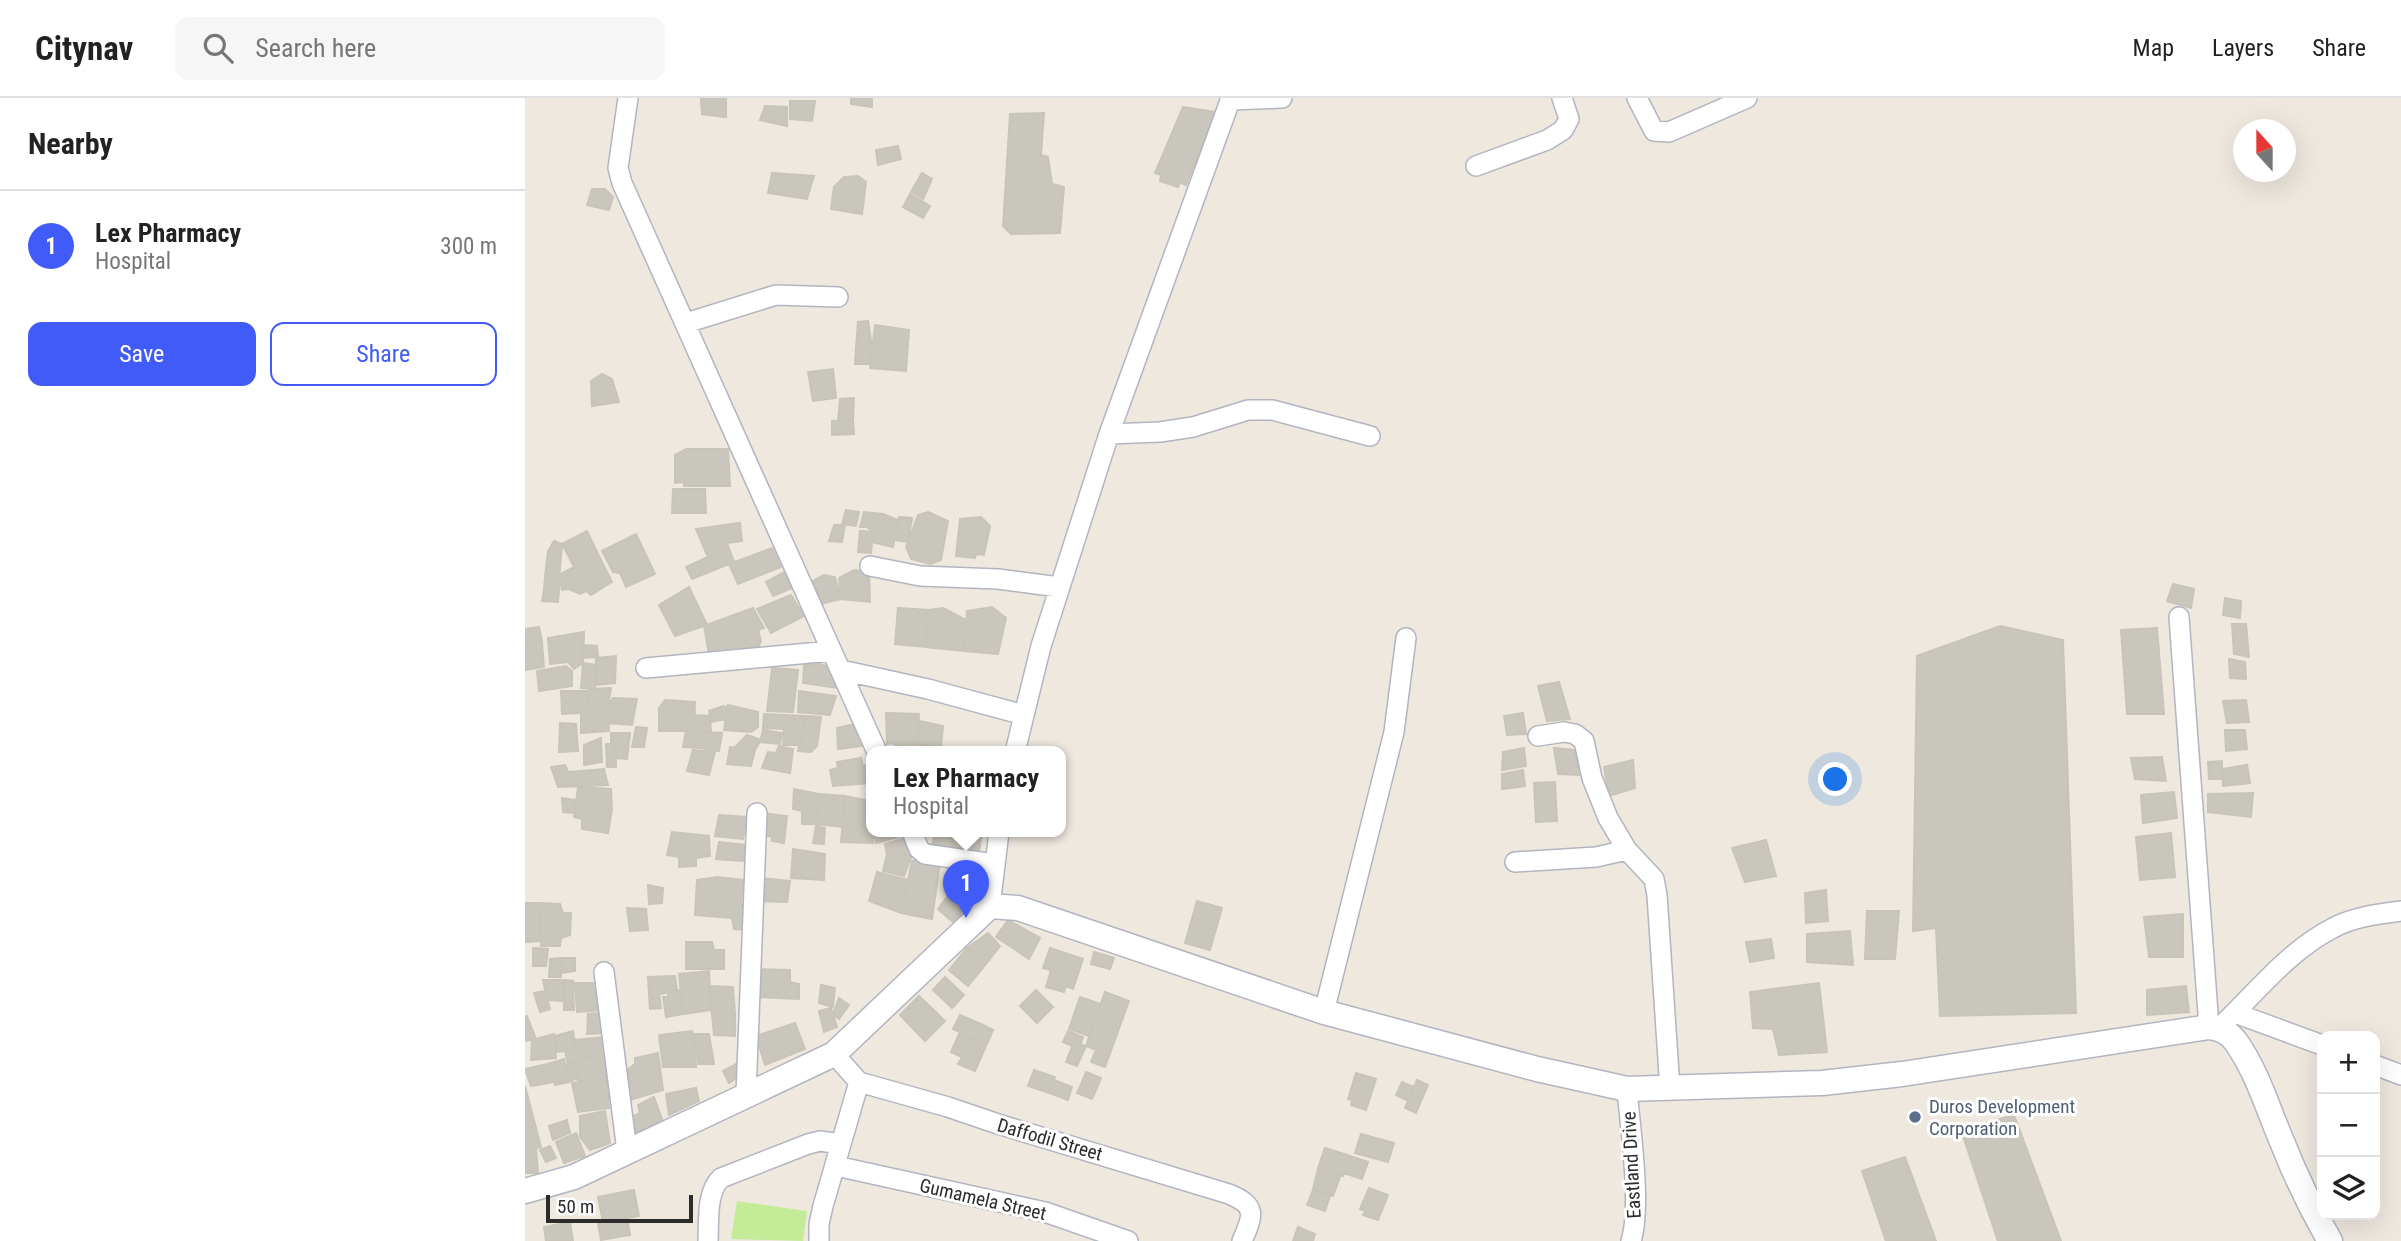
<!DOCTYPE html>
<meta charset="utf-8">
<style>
:root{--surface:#fff;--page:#f6f6f6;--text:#222;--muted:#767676;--line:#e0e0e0;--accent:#415bf9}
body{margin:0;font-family:"Roboto Condensed",sans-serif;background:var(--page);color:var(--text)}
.controls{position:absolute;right:21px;bottom:21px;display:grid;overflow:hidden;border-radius:14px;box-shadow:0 7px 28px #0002}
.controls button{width:63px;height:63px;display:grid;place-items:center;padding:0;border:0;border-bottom:2px solid var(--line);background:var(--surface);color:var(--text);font:35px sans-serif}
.compass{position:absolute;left:1708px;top:21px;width:63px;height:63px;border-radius:50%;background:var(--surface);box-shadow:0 7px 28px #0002;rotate:339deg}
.scale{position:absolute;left:21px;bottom:18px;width:147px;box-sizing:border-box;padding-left:7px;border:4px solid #2c2c2c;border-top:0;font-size:19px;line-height:24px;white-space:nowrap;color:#2c2c2c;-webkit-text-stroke:5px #fff;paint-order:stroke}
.you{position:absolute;left:1311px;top:682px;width:24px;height:24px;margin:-18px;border:5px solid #fff;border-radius:50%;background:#1a73e8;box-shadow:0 0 0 10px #1a73e833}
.badge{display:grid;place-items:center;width:46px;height:46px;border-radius:50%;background:var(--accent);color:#fff;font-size:23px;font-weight:700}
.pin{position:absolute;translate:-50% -58px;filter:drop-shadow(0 2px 4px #0008)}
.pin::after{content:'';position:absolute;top:37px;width:24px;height:21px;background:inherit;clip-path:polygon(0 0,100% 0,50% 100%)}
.popup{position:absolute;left:341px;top:648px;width:200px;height:91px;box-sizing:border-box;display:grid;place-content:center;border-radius:14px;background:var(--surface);filter:drop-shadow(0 2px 5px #0005);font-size:23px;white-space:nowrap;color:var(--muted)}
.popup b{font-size:26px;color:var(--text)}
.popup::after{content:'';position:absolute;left:50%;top:100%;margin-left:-14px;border:14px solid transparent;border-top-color:var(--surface)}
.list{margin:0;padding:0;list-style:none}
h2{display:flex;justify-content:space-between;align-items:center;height:91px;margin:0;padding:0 28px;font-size:30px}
h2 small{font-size:23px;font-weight:400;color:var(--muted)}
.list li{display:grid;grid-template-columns:46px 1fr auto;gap:21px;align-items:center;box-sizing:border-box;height:112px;padding:0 28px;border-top:2px solid var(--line)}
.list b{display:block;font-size:26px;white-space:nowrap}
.list p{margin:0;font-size:23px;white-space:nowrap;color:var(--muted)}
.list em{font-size:23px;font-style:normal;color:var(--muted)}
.actions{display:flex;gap:14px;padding:21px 28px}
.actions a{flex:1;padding:16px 0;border:2px solid var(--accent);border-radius:14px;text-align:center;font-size:24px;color:var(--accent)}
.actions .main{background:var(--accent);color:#fff}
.icon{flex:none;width:38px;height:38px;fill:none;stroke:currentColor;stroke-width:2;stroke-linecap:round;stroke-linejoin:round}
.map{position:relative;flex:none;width:1876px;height:1143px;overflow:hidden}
header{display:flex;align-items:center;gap:42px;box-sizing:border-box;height:98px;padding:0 35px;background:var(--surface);border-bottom:2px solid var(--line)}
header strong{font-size:33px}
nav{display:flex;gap:38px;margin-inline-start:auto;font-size:24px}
.search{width:490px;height:63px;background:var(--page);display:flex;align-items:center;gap:18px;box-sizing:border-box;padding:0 24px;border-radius:14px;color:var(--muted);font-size:26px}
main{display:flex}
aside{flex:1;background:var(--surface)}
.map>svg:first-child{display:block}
</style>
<header>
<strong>Citynav</strong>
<div class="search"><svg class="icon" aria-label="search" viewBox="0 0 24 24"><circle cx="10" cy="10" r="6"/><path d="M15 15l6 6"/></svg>Search here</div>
<nav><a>Map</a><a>Layers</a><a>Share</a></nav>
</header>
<main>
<aside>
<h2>Nearby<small></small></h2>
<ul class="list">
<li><span class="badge">1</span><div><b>Lex Pharmacy</b><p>Hospital</p></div><em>300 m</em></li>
</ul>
<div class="actions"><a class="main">Save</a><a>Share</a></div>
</aside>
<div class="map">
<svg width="1876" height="1143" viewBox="0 0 1876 1143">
<rect width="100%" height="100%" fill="#eee8df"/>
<path fill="#c4eb98" d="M 212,1103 L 282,1113 L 278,1143 L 206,1141 Z"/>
<path fill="#c9c6bd" stroke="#c9c4b8" stroke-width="2" d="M 176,0 L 201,0 L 201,19 L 177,16 Z
M 326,0 L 347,0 L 347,9 L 326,6 Z
M 265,3 L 290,3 L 287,23 L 265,21 Z
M 240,8 L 262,9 L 262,28 L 235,22 Z
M 658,9 L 691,14 L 661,87 L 655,84 L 653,89 L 635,83 L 636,77 L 630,75 Z
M 519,15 L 516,57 L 523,59 L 527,86 L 539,89 L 535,135 L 486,136 L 478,128 L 485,16 Z
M 373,48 L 376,61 L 353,67 L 351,52 Z
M 247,75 L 289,78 L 282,101 L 243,95 Z
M 397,75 L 407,81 L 398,101 L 386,94 Z
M 333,78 L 341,84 L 337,116 L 306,111 L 309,89 L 319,79 Z
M 67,91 L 80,91 L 88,99 L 84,112 L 62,107 Z
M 385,96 L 405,108 L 398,120 L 378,109 Z
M 343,223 L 347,249 L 331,250 L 333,224 Z
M 350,227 L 384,232 L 381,273 L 345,270 Z
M 347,249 L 345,266 L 330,266 L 331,250 Z
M 308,271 L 311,300 L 288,303 L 283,274 Z
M 77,276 L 87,281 L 94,304 L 67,308 L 66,283 Z
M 329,300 L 328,322 L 313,323 L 315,301 Z
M 328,322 L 329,336 L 307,337 L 307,323 Z
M 161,351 L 203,351 L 205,388 L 159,388 L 159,384 L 150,385 L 150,357 Z
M 148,391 L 180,391 L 181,415 L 147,415 Z
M 321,412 L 334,414 L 331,428 L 317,426 Z
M 339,414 L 358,416 L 373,422 L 368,449 L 347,444 L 348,434 L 342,429 L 335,429 Z
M 403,414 L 423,423 L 416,462 L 405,466 L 386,461 L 381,449 L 393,417 Z
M 374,419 L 387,420 L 383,444 L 369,442 Z
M 456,419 L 465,428 L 459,457 L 451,456 L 450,460 L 431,458 L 435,421 Z
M 215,425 L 217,443 L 202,445 L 209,464 L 167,481 L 161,469 L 183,459 L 171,431 Z
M 309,427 L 320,427 L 317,444 L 304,443 Z
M 62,433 L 73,456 L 49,469 L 37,446 Z
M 335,433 L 348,434 L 346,455 L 333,454 Z
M 111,436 L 130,476 L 101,489 L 95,475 L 88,474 L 77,453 Z
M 29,443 L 37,446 L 34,481 L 20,479 L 23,453 Z
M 247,450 L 256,469 L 213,486 L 204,466 Z
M 73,456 L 87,484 L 66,497 L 61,493 L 55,496 L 44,491 L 37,492 L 34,477 Z
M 329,472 L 344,474 L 345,504 L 316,501 L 314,480 Z
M 260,474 L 267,490 L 248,498 L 241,484 Z
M 299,477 L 310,479 L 316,501 L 295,506 L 286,484 Z
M 20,479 L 34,481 L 34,492 L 19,492 Z
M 1648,486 L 1669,491 L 1666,510 L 1642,503 Z
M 164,489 L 182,527 L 150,538 L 134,507 Z
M 19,492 L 34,492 L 33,504 L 17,503 Z
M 266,497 L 279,518 L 246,535 L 232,511 Z
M 1700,500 L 1716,503 L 1715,520 L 1698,517 Z
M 467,509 L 481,520 L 473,556 L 439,553 L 442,513 Z
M 228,510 L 239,530 L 233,532 L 236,543 L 233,550 L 207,559 L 184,556 L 179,528 Z
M 373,510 L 404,512 L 401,549 L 370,546 Z
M 418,510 L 441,522 L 439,553 L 401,549 L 404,512 Z
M 1707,526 L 1721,526 L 1724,559 L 1709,556 Z
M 1475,528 L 1538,542 L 1551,915 L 1415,918 L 1411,830 L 1388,833 L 1392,558 Z
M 14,529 L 17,544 L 0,547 L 0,531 Z
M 1632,530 L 1639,616 L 1602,616 L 1596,532 Z
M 59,534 L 58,565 L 49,571 L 43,564 L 25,566 L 23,540 Z
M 17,544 L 19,569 L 0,572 L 0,547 Z
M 58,547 L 72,548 L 73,559 L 58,560 Z
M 91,558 L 90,585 L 70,587 L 71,560 Z
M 1704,561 L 1720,564 L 1721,581 L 1705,580 Z
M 58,565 L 72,567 L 70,591 L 56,590 Z
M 295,566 L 309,571 L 313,590 L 278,585 L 279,567 Z
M 41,568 L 47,573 L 47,588 L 14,593 L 12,573 Z
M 247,570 L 273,572 L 268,614 L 242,613 Z
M 1034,584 L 1045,621 L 1022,623 L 1013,588 Z
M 86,590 L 83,608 L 64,606 L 64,591 Z
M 36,593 L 62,593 L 64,606 L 56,615 L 37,616 Z
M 274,593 L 311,598 L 305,617 L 273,614 Z
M 88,600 L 112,601 L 107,627 L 83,625 L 83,608 Z
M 140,602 L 170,604 L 169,633 L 134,633 L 134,610 Z
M 1721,602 L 1724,624 L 1702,625 L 1698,603 Z
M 64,606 L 83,608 L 84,633 L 56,635 L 56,615 Z
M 203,607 L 233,614 L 233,629 L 226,634 L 199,632 Z
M 198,608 L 203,610 L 201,621 L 186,624 L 184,613 Z
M 361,615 L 394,616 L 392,646 L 371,648 L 367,645 L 362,646 Z
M 998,615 L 1001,636 L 982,637 L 979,618 Z
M 239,616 L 260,617 L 259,631 L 238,630 Z
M 169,617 L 185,618 L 186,634 L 169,633 Z
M 260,617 L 281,618 L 275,647 L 258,647 Z
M 281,618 L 296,619 L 292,648 L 286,654 L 273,653 Z
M 394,623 L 418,628 L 416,650 L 392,646 Z
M 35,625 L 51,626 L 53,653 L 34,654 Z
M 330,626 L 337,648 L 313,651 L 312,630 Z
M 111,629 L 122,630 L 119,649 L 107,649 Z
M 238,632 L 257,635 L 255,646 L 235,644 Z
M 1700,632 L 1720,632 L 1722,651 L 1701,653 Z
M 161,633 L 178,634 L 175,650 L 158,649 Z
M 178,634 L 197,635 L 194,653 L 175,650 Z
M 86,635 L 105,635 L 102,661 L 91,660 L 90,646 L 86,646 Z
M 222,637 L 236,642 L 230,652 L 210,649 Z
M 76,640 L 77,664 L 59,667 L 59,647 Z
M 81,646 L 90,646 L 91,669 L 82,669 Z
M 392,646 L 416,650 L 415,654 L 387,654 L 387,647 Z
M 254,648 L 268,651 L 265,675 L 237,670 L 243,654 L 251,655 Z
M 205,649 L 230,652 L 226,668 L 202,666 Z
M 999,650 L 1001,668 L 977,672 L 978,654 Z
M 1029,650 L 1050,652 L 1054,677 L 1033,676 Z
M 168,652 L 190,654 L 184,677 L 162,673 Z
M 1637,659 L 1641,683 L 1610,681 L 1606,660 Z
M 336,660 L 338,668 L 343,667 L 346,685 L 308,688 L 305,672 L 313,670 L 312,664 Z
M 1108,662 L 1110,690 L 1084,698 L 1079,669 Z
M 1697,663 L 1697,681 L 1684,681 L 1683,664 Z
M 40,667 L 43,674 L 79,671 L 83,687 L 33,689 L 26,669 Z
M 1722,667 L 1725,685 L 1698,688 L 1697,671 Z
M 998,672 L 1000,688 L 977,691 L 977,676 Z
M 1030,684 L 1032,723 L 1011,724 L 1009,685 Z
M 53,689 L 86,691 L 87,711 L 51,704 Z
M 269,691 L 294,696 L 291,726 L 277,726 L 277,713 L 268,711 Z
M 1649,694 L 1652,720 L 1618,725 L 1616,697 Z
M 1728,695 L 1726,719 L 1683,714 L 1683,696 Z
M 294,696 L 320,698 L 317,729 L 291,726 Z
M 320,698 L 340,702 L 348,745 L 316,744 Z
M 37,700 L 51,702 L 49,715 L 38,714 Z
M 51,704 L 87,711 L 83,735 L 57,731 L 57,721 L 49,719 Z
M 237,715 L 262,718 L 259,745 L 247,743 L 247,739 L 234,736 Z
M 194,717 L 222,719 L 218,741 L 190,738 Z
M 291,728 L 300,730 L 299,746 L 288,745 Z
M 147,734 L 184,738 L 185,758 L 171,760 L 171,768 L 154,769 L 154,759 L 142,757 Z
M 347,734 L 376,734 L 377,738 L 351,745 Z
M 410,734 L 423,735 L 419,752 L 407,748 Z
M 457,734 L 454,754 L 422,750 L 425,735 Z
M 1646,735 L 1650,779 L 1615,782 L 1611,739 Z
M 377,741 L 383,743 L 387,757 L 362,756 L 360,746 Z
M 1241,742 L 1251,778 L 1220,784 L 1207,750 Z
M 194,744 L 220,747 L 218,763 L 191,761 Z
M 268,751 L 300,756 L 299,782 L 266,780 Z
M 362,756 L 387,757 L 379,778 L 358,773 Z
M 396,760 L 415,765 L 407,821 L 376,815 L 387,763 Z
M 425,769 L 451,769 L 447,793 L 423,791 Z
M 352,774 L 383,782 L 376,815 L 344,803 Z
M 192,779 L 218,782 L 216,806 L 224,808 L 223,832 L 209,831 L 207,820 L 170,817 L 172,782 Z
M 233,780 L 265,783 L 262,804 L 230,803 Z
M 123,787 L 138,790 L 137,805 L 124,806 Z
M 1301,792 L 1303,823 L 1281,825 L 1280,795 Z
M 425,795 L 447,802 L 428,824 L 413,811 Z
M 672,803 L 697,810 L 685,852 L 660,845 Z
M 0,805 L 14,805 L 16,843 L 0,844 Z
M 14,805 L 35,806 L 38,815 L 46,815 L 45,837 L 36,840 L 35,848 L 16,848 Z
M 102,810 L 121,811 L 123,832 L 105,833 Z
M 1342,813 L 1374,813 L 1370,861 L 1340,861 Z
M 1658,816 L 1658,859 L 1624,859 L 1619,819 Z
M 483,822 L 515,840 L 504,861 L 471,839 Z
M 1325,833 L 1328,867 L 1282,864 L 1282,836 Z
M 463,835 L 475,848 L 461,866 L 442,850 Z
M 1246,841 L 1249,860 L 1225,864 L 1221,844 Z
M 161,844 L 187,844 L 189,852 L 199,852 L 199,871 L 161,871 Z
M 8,850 L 23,851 L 21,868 L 8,868 Z
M 442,850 L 461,866 L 443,888 L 424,872 Z
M 525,850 L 558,861 L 548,891 L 541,888 L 539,894 L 521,889 L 526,872 L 518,870 Z
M 569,854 L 589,860 L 585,871 L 566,866 Z
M 36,860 L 36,879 L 24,879 L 25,861 Z
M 36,860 L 50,860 L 50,873 L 36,875 Z
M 230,871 L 265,872 L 265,884 L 274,886 L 274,901 L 229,899 Z
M 184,873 L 186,912 L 158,916 L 154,876 Z
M 150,878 L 152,893 L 134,896 L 136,910 L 125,911 L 123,879 Z
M 420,879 L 439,897 L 427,910 L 408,892 Z
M 18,882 L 39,882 L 39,903 L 22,902 Z
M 39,882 L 48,883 L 49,912 L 39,912 Z
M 50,885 L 76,885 L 79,912 L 52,914 Z
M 1294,885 L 1302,954 L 1254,957 L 1248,931 L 1228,930 L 1225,894 Z
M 296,887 L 310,890 L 308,909 L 294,905 Z
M 184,888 L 208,889 L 210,916 L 187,916 Z
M 1661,888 L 1664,914 L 1622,917 L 1622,892 Z
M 155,892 L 158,916 L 141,919 L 138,899 L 143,899 L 143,894 Z
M 511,892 L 528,909 L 512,925 L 495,908 Z
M 20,893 L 25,911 L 15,914 L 9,895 Z
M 580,894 L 604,903 L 580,969 L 566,964 L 571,952 L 561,948 Z
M 394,898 L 420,923 L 400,943 L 375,917 Z
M 555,899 L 576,906 L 564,938 L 544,931 Z
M 314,900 L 324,907 L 314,921 L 308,916 Z
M 306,910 L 312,929 L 299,934 L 294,913 Z
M 76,915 L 81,935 L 62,936 L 63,916 Z
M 187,916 L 210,916 L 210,938 L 189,937 Z
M 435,917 L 456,926 L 450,941 L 428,931 Z
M 2,918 L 11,941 L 0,943 L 0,919 Z
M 270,925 L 280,951 L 240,967 L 231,938 Z
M 456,926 L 468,932 L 461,948 L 449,943 Z
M 48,933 L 51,952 L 31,954 L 30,938 Z
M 167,933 L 171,969 L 138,969 L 134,937 Z
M 543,933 L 558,939 L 555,947 L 549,944 L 547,948 L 538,944 Z
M 435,934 L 461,948 L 450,973 L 433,966 L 437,959 L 426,954 Z
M 29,936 L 31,960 L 6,962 L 7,942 Z
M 169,936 L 184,936 L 189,966 L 173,966 Z
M 79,939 L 79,961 L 64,959 L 43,966 L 40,953 L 51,952 L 49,942 Z
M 549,944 L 561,948 L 552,968 L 541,964 Z
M 133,955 L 138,992 L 105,1002 L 102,972 L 110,966 L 110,960 Z
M 64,959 L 79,961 L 82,983 L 70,981 L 53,984 L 50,963 Z
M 39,961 L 44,984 L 30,987 L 23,966 Z
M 50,963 L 52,980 L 44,984 L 40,967 Z
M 23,966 L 29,984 L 6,988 L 0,971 Z
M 211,966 L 217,976 L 204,985 L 198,973 Z
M 509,972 L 530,979 L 524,995 L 503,988 Z
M 561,974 L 576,980 L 572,990 L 557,984 Z
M 831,975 L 851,981 L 841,1012 L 826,1007 L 827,1002 L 823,1001 Z
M 70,981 L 82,983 L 84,1010 L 53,1014 L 47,985 Z
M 529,982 L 547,989 L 543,1002 L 524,995 Z
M 892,982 L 903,987 L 897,1001 L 886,996 Z
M 557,984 L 572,990 L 567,1001 L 552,995 Z
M 877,984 L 889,989 L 883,1003 L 871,997 Z
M 0,988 L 16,1049 L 11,1050 L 13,1075 L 0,1075 Z
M 171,990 L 174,1003 L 144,1017 L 141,996 Z
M 886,996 L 897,1001 L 891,1015 L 880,1010 Z
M 129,999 L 138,1024 L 106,1037 L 102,1021 L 115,1015 L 113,1007 Z
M 80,1013 L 85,1045 L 65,1052 L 55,1039 L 55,1018 Z
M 1489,1017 L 1536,1143 L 1473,1143 L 1436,1032 Z
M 42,1022 L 45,1035 L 28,1042 L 24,1028 Z
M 51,1035 L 60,1058 L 39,1065 L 31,1044 Z
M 836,1036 L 869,1045 L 863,1064 L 830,1055 Z
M 25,1048 L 31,1060 L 21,1064 L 15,1052 Z
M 800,1050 L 825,1058 L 818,1078 L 793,1070 Z
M 825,1058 L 843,1064 L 837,1081 L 819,1075 Z
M 1380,1059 L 1411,1143 L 1361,1143 L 1337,1073 Z
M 793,1071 L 815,1079 L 808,1098 L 788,1091 Z
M 844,1090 L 863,1097 L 853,1122 L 838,1117 L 840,1113 L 835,1111 Z
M 109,1092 L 114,1118 L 78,1124 L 73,1099 Z
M 788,1092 L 805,1098 L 800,1113 L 782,1107 Z
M 102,1120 L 105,1137 L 76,1142 L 73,1125 Z
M 45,1124 L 48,1143 L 21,1143 L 19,1129 Z
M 773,1129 L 790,1136 L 788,1143 L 768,1143 Z"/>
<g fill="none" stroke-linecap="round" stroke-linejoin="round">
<defs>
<path id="minor" d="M 103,0 L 93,70 L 97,85 L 352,654
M 1112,0 L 1129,33 L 1144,34 L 1222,0
M 705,2 L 757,0
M 951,68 L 1022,42 L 1038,32 L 1044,21 L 1037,0
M 161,225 L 251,197 L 313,199
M 584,336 L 635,334 L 668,329 L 723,312 L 747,312 L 845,338
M 345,468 L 395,478 L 473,481 L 534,489
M 1654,519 L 1684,929
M 121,570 L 306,553
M 316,572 L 403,591 L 499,617
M 1013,638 L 1039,634 L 1050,636 L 1059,643 L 1067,680 L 1083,720 L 1102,752 L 1129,781 L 1132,797 L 1145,991
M 490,654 L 516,548 L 584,336 L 706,0
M 387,734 L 394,751 L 400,756 L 469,766
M 990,764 L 1071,759 L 1102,752
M 465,808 L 474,734
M 79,874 L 102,1053
M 799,914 L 869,634 L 881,540
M 1710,915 L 1797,947
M 1694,930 C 1730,896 1763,853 1808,830 C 1828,819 1853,816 1876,813
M 309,956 L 334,984
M 1850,967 L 1876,977
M 334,984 L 423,1009 L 473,1026 L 704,1096 C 733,1108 728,1118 717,1143
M 1102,991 C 1105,1029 1117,1109 1106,1143
M 221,996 L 232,715
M 311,1068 L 520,1114 L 603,1143
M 183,1143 C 184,1124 181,1094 196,1080 L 283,1046 L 295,1043 L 316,1046
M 294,1143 L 294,1126 L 298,1108 L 334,984"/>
<path id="tertiary" d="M 0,1093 L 49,1079 L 309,956 L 465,808 L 493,810 L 799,914 L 1012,971 L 1102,991 L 1297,985 L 1377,976 L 1684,929 C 1694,930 1705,935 1711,944 C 1733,975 1743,1012 1758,1046 C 1771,1079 1787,1112 1805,1143"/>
</defs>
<use href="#minor" stroke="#b2b5c0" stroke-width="22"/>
<use href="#tertiary" stroke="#b2b5c0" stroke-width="27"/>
<use href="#minor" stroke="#fff" stroke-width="19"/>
<use href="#tertiary" stroke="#fff" stroke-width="24"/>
</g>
<circle fill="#5c6f8a" stroke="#fff" stroke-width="2.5" cx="1390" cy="1019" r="7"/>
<g text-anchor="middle" stroke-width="6" stroke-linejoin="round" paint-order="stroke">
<g font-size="19" fill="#4e5e75" stroke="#fff" text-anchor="start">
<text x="1404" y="1015">Duros Development<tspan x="1404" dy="22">Corporation</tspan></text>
</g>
<g font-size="19" fill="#2c2c2c" stroke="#fff">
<text transform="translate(525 1041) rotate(16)" y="7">Daffodil Street</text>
<text transform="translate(1106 1067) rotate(-93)" y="7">Eastland Drive</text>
<text transform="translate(458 1101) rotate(13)" y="7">Gumamela Street</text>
</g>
</g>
</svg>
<div class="controls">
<button>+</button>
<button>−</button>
<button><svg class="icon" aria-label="layers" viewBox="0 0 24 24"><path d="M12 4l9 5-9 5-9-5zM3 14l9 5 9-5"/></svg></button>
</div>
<svg class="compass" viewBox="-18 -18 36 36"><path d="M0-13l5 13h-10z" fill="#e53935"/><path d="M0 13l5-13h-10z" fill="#767676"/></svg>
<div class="scale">50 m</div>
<div class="you"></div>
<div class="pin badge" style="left:441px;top:820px">1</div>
<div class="popup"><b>Lex Pharmacy</b>Hospital</div>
</div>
</main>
